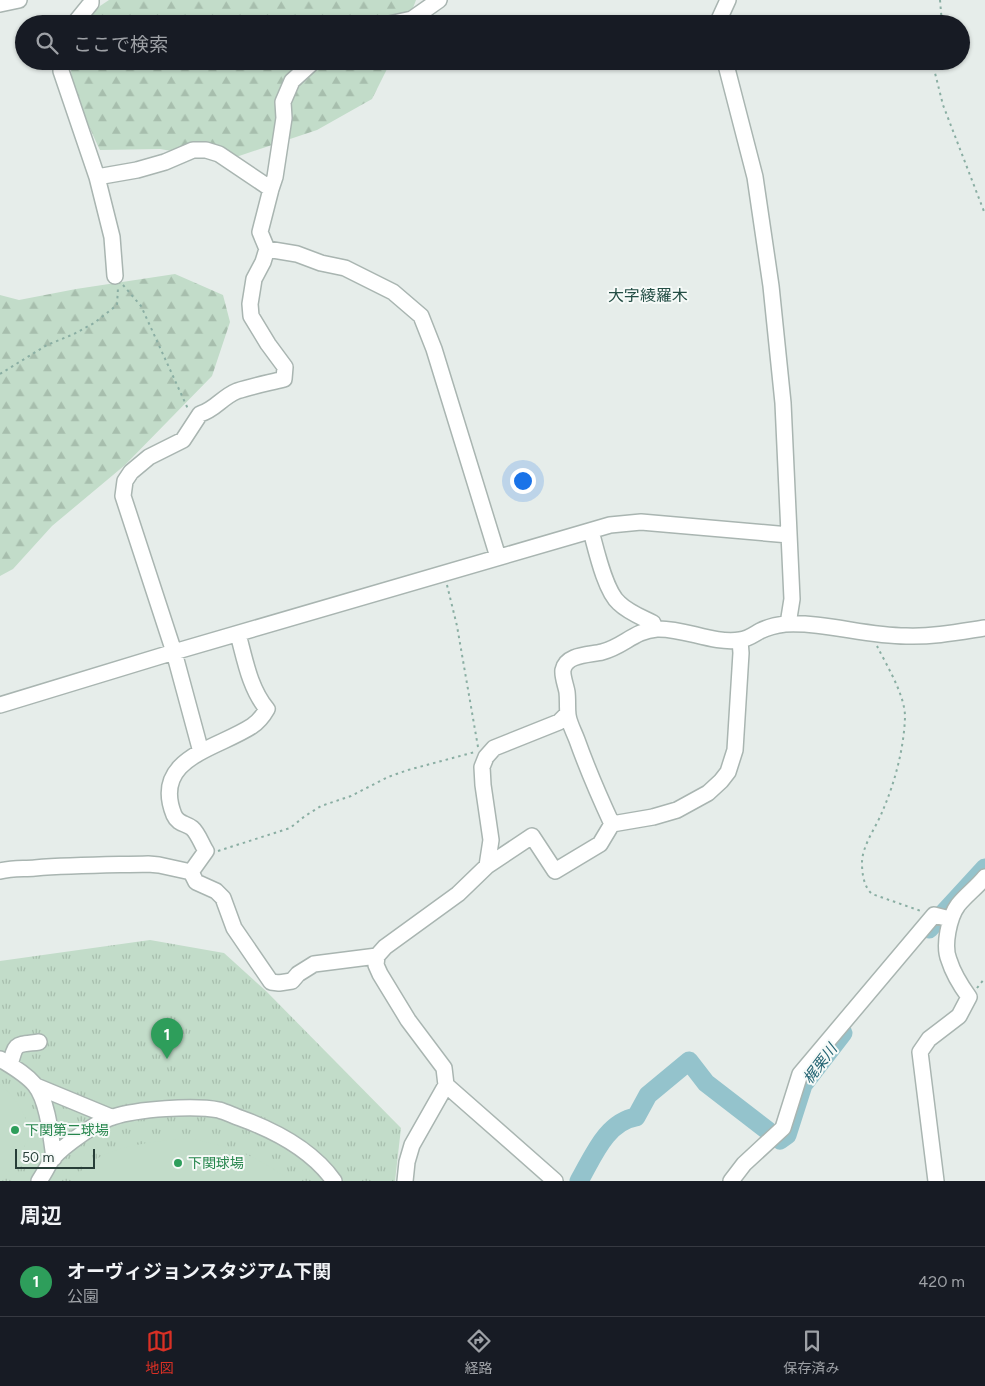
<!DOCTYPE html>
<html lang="ja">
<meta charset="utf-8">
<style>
:root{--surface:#171b24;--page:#242831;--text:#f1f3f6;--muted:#9ea1a6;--line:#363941;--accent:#d93025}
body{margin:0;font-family:Figtree,"Noto Sans JP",sans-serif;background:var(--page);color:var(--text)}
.scale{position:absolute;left:15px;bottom:12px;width:80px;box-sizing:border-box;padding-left:5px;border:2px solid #273e38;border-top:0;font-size:14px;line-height:18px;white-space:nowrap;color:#273e38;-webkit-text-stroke:4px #f6faf8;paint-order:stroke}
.you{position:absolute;left:522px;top:480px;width:18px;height:18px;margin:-12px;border:4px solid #fff;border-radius:50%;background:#1a73e8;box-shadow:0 0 0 8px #1a73e833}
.badge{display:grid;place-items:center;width:32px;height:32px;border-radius:50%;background:var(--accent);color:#fff;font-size:16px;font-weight:700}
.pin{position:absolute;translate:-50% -41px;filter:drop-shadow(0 1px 2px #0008)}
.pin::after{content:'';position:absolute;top:26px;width:18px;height:15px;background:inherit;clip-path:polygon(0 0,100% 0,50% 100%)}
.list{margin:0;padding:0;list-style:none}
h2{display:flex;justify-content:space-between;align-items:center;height:65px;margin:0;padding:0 20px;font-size:21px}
h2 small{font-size:16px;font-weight:400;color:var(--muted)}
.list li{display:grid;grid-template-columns:32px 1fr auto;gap:15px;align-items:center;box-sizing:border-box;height:70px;padding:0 20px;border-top:1px solid var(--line)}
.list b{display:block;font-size:19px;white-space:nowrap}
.list p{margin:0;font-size:16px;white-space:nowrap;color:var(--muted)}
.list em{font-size:16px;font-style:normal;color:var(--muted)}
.icon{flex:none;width:28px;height:28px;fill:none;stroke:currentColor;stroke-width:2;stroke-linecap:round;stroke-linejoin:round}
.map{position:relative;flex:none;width:985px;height:1181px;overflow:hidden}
.search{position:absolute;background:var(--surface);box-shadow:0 1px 4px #0004;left:15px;right:15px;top:15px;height:55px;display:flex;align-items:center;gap:12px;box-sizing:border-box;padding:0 18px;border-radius:28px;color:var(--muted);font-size:19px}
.sheet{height:135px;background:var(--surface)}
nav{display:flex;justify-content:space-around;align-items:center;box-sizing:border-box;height:70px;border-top:1px solid var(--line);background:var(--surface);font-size:14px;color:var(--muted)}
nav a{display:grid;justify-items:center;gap:2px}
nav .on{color:var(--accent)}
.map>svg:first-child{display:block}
</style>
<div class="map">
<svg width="985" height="1181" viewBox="0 0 985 1181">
<defs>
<pattern id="forest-firs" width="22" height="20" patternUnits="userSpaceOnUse" patternTransform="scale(1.25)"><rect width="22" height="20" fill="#c2dcc9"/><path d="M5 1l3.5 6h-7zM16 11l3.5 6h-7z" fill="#a7bead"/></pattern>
<pattern id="park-tufts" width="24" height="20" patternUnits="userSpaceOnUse" patternTransform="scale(1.25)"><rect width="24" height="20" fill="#c2dcc9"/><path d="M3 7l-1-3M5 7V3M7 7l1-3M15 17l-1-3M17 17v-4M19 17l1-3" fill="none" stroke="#a7bead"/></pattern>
</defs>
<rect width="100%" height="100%" fill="#e6edea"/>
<path fill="url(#forest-firs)" d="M 109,0 L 416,0 L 407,24 L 87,24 L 97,8 Z
M 71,61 L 391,61 L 372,99 L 317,130 L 239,156 L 195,155 L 160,149 L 100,150 C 90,128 68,85 71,61 Z
M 175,274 L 223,295 L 230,322 L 212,376 L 125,465 L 52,526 L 13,569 L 0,576 L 0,295 L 19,300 L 76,289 Z"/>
<path fill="url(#park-tufts)" d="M 150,940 L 224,953 L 266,991 L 401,1128 L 395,1181 L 0,1181 L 0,961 Z"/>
<path fill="#c2dcc9" d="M 0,1084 C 16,1097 27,1116 31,1136 L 2,1181 L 0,1181 Z
M 188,1138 C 227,1146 259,1155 289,1181 L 72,1181 C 78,1173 89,1163 98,1158 C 123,1144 160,1141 188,1138 Z"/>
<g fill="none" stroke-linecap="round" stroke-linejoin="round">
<path stroke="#94c3cc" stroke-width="19" d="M 929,929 L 985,868
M 579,1181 C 593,1157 606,1122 636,1117 L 648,1095 L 689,1061 L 706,1083 L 780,1140 L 787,1135 L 803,1085 L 843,1033"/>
<defs>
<path id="minor" d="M 0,4 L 19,0
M 74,24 L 91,3 L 91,0
M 389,24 L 412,19 L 439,0
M 717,24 L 728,0
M 62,61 L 61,71 L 97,177 L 112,237 L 115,276
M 725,61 L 755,177 L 771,286 L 783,403 L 792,599 L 788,624
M 97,177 L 137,170 L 165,162 L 193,150 L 206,150 L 219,154 L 271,189
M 267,249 L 297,254 L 321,263 L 345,268 L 393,292 L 421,316 L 434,349 L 498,557
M 591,531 C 596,549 605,591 619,603 C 628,612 641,617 653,623 L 655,629
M 0,705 L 174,652 L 610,525 L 641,522 L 789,535
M 201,752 L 174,652 L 123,496 L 125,481 L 131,472 L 149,457 L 183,440 L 200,414 C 215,410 222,397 237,391 C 252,386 268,383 284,379 L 285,367 L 268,344 L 251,316 L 250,304 L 254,279 L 263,262 L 267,249 L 260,232 L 271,189 L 275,177 L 284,118 L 283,102 L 292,81 L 314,61
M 612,824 C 599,796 587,768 577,740 C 574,732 569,723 568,715 C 567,707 568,700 567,692 C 566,686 562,676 563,670 C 566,654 590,655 602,652 C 625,646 633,631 657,629 C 685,628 712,644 740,640 C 748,639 753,635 760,631 C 768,627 777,625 785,624 C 826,622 865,636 906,636 C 933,637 959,632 985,628
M 612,824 L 653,817 L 677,810 L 708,793 L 721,781 L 728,772 L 735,750 L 741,653 L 740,640
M 487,866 L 491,840 L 483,785 L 482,767 L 486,757 L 494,748 L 559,722 L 567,714
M 0,871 C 12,868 23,869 35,868 C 73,865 110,865 148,864 L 159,865 L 191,872
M 191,872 L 196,882 L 216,891 L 223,898 L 234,928 L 271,982 L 279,983 L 292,981 L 298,974 L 314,964 L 377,956 L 385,947 L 458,894 L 487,866 L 532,836 L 555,871 L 600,844 L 612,824
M 191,872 L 206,851 C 202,845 198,833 192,828 C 185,823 178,824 174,815 C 151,758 217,749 252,726 C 258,722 263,716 267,709 C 250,689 245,660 238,634
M 377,956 L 376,965 L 380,974 L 408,1020 L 444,1068 L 446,1085 L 412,1145 L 407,1162 L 405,1181
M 0,1059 C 13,1067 26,1074 35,1085 C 48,1101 51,1137 54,1158
M 10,1065 C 16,1042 15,1045 39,1042
M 446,1085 L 555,1181
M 36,1086 L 111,1117
M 39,1181 C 44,1174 48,1165 53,1158 C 63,1146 98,1121 113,1117 C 137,1109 194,1105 219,1110 C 226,1112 234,1116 240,1118 C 276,1131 312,1150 334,1181
M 731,1181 L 744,1164 L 783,1128 L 800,1074 L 934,915 L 950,919
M 936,1181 L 920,1052 L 929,1039 L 959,1016 L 969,997 C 961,986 953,973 949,960 C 943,946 949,917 958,905 C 966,895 977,887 985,877"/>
</defs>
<use href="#minor" stroke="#a9b5b1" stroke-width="18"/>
<path stroke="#8aaea3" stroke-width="2" stroke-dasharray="2.5 4" stroke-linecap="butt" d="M 940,0 L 942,24
M 937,61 L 935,73 L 943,105 L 985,214
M 123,285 L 141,306 L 188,409
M 0,374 L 47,345 L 74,334 L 94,323 L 117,305 L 118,288
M 447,585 L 457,626 L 478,747
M 877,646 C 887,666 905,695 905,717 C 904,748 895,782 883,810 C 877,826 862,845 862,863 C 862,874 864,887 872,894 L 921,911
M 218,851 L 290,828 L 305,816 L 321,806 L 351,796 L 388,777 L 408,770 L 475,752
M 977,988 L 985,978"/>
<use href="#minor" stroke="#fff" stroke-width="15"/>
</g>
<g fill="#2e9e5b" stroke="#f6faf8" stroke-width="2">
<circle cx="15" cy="1130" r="5"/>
<circle cx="178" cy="1163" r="5"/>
</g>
<g text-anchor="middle" stroke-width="4" stroke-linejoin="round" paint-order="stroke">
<g font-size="14" fill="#27864d" stroke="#f6faf8" text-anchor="start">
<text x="25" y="1135">下関第二球場</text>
<text x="188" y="1168">下関球場</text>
</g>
<g font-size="15" font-style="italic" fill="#266674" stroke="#f6faf8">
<text transform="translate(820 1064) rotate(-53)" y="5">梶栗川</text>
</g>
<g font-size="16" fill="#244e45" stroke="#f6faf8">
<text x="648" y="301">大字綾羅木</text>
</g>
</g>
</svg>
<div class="scale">50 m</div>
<div class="you"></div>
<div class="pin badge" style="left:167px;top:1059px;background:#2e9e5b">1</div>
<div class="search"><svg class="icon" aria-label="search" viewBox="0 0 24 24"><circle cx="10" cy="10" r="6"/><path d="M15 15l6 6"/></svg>ここで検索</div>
</div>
<section class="sheet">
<h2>周辺<small></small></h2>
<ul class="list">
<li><span class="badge" style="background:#2e9e5b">1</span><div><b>オーヴィジョンスタジアム下関</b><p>公園</p></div><em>420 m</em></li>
</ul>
</section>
<nav>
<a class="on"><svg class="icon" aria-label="map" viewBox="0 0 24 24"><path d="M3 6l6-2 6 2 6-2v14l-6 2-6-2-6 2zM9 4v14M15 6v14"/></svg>地図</a>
<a><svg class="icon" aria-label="directions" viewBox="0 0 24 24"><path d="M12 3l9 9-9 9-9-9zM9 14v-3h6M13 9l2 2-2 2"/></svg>経路</a>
<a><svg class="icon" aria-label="saved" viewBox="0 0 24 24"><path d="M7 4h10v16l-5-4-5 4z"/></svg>保存済み</a>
</nav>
